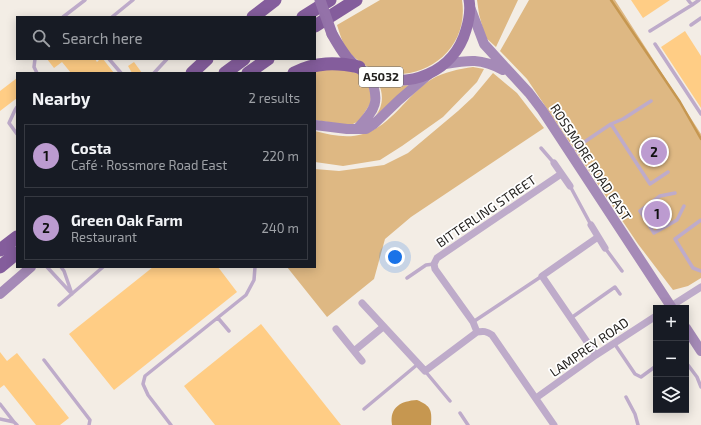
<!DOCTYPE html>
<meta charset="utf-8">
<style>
:root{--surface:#171b24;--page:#20242c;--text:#f1f3f6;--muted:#9ea1a6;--line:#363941;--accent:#bc9bd0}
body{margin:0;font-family:"Exo 2",sans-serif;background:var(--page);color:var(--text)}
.controls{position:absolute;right:12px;bottom:12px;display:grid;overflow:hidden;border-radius:0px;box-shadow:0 2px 10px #0003}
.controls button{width:36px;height:36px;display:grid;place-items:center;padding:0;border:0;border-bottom:1px solid var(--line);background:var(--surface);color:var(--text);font:20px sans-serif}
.you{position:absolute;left:395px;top:257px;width:14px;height:14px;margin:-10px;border:3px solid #fff;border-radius:50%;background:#1a73e8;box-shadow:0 0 0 6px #1a73e833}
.badge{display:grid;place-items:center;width:26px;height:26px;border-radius:50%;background:var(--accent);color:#111;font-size:13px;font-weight:700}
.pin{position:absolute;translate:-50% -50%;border:2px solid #fff;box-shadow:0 1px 4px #0006}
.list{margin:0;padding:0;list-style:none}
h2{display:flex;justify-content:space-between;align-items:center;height:52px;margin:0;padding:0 16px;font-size:17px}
h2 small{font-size:13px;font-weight:400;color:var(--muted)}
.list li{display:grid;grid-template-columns:26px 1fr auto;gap:12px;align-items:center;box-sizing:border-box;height:64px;margin:0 8px 8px;padding:0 8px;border:1px solid var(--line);border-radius:0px}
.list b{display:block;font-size:15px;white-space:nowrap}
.list p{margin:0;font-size:13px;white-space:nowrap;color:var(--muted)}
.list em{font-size:13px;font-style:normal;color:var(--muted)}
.icon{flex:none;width:22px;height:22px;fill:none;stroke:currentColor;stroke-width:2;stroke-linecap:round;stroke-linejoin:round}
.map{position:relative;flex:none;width:701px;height:425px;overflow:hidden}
.search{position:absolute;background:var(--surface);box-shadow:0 2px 10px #0003;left:16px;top:16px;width:300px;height:44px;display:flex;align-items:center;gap:10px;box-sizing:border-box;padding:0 14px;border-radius:0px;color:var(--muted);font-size:15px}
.panel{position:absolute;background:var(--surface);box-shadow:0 2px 10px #0003;left:16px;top:72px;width:300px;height:196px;border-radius:0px}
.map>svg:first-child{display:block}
</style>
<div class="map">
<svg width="701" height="425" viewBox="0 0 701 425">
<rect width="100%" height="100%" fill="#f3ede5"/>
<path fill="#deb883" d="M 380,0 L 462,0 C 472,64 393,99 350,53 C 343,46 340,34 337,25 Z
M 477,0 L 518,0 L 496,47 L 485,37 L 479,14 Z
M 529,0 L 615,0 L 701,134 L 701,278 L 688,286 L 673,290 L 638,244 L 527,79 L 500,51 Z
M 326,66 L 357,73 L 362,77 L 369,86 L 371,97 L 370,104 L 359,121 L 353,124 L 347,125 L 315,120 L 315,73 L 309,73 Z
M 473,67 L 484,69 L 477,82 L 443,117 L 402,146 L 380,160 L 343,166 L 315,162 L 315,131 C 331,135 347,139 363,134 C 392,126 407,94 432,79 C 444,72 459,69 473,67 Z
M 493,73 L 517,93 L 544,128 L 411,217 L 385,239 L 374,279 L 327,317 L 287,267 L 315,267 L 315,169 L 339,171 L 384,165 L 408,153 L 458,111 L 473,97 Z
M 378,83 L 397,86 L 412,85 L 376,115 C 383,107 384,93 378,83 Z"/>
<path fill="#c69750" d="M 417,400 C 431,406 432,410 431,425 L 392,425 C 389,407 401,401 417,400 Z"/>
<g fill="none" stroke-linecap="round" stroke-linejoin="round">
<path stroke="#c69750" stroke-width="2.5" d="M 611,0 L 680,102 L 701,139"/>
</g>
<path fill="#ffcd85" d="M 631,0 L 670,0 L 643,18 Z
M 685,31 L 701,56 L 701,108 L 661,47 Z
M 47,59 L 95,59 L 97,62 L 100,59 L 103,59 L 114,73 L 71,73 L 62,62 L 54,68 Z
M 134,62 L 142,73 L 132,73 L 128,66 Z
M 17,78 L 17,98 L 0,111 L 0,91 Z
M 657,203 L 669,220 L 657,227 L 646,210 Z
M 153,267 L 218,267 L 237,292 L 114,390 L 69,334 Z
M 261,324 L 341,425 L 215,425 L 184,386 Z
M 0,352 L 7,361 L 17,353 L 69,418 L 60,425 L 36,425 L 4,385 L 0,388 Z"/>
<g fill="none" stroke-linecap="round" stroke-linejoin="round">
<path stroke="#beabca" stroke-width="3.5" d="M 692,5 L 699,0
M 63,17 L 85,0
M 112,17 L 133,0
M 691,25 L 701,18
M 650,31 L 692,5 L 688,0
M 655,44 L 701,114
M 35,59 L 34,67 L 37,73
M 109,59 L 121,73
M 154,73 L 167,59
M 17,107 L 15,110 L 9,123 L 17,134
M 611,124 L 623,119 L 651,101
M 541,148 L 554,163
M 571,151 L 611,124 L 650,184 L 668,172
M 570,186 L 591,225
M 675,193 L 660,196 L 640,211 L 654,233 L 677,220 L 684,206
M 701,220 L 675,239 L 693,268 L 701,271
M 605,248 L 622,271
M 47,267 L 72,294 L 64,271 L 61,267
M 407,278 L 426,265 L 434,264
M 59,305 L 103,267
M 218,318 L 229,331
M 571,318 L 615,287 L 620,294
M 473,322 L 542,276
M 614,343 L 635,374 L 641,377 L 656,366
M 44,360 L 90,420 L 89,425
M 688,365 L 697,377 L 701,387
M 425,371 L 450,401
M 626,397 L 635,414 L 638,425
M 0,404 L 14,422
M 364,409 L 418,364
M 460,413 L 468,425
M 0,419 L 14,422 L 17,425
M 171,425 L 148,395 L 143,384 L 145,376 L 246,295 L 254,280 L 255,267"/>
<path stroke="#beabca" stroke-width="7" d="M 554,163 L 570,186
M 591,225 L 605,248
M 362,303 L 425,371 L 477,332 C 483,331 487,331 492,335 L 554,425
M 668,308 L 701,287
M 336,329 L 362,361
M 477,332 L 473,322 L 435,269 L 434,264 L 437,258 L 561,174
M 354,351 L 383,327
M 596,355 L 542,276 L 598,237
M 536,398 L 596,355 L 656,316"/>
<path stroke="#a58ab7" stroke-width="10" d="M 470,7 L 484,44 L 529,93 L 542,110 L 672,308
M 445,64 C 469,60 481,58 503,70
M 315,125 L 347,129 L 366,129 L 374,124 L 399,100 L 428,75
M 357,129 C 376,109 381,101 369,74
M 0,294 L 31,267
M 686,328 L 701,351"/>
<path stroke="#9472a9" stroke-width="11" d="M 332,34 C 341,50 351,67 369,74 C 409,91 454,72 466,30 C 469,20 471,10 469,0"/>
<path stroke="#845d9c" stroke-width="13" d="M 253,17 L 275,0
M 303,17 L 330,0
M 315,26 L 356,0
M 192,73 L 207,59
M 225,73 L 244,59
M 248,73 L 268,59
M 294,73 C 316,62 336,62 359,67
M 0,250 L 17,237
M 0,267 L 17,253"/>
<path stroke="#9472a9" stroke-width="11" d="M 320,0 L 332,34"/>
</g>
<g text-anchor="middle" stroke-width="3.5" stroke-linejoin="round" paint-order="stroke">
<rect fill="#fff" stroke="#666462" stroke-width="1" x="359" y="67" width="44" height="20" rx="3"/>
<g font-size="12" font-weight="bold" fill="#24221f">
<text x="381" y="81">A5032</text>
</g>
<g font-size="13" fill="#24221f" stroke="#fff">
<text transform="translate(591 162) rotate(57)" y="5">ROSSMORE ROAD EAST</text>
<text transform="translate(486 211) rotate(-34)" y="5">BITTERLING STREET</text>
<text transform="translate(589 347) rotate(-35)" y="5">LAMPREY ROAD</text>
</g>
</g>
</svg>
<div class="controls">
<button>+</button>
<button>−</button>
<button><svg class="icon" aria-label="layers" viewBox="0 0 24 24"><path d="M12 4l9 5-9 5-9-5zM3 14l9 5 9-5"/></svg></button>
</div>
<div class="you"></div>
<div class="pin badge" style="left:657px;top:214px">1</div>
<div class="pin badge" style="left:654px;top:152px">2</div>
<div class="search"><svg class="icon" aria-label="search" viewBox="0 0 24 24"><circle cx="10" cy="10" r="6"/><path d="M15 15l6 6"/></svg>Search here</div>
<section class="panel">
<h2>Nearby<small>2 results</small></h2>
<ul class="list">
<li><span class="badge">1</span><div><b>Costa</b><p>Café · Rossmore Road East</p></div><em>220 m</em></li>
<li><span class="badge">2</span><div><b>Green Oak Farm</b><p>Restaurant</p></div><em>240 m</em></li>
</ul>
</section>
</div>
